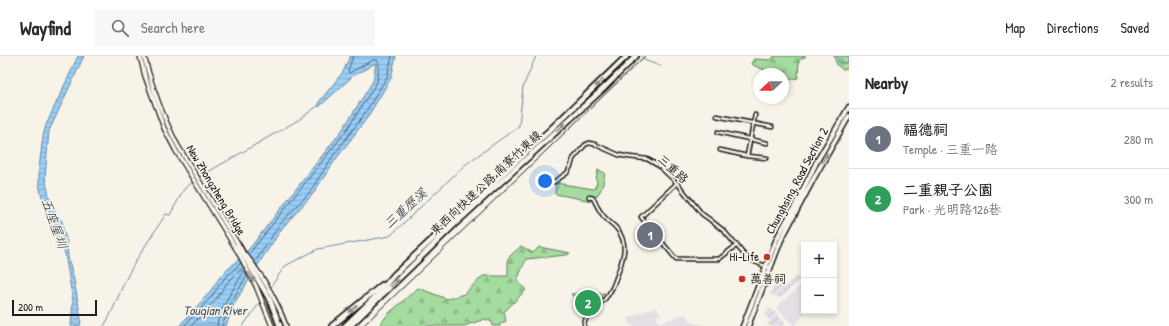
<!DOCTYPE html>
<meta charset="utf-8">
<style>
:root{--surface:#fff;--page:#f7f7f7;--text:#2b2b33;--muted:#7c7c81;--line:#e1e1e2;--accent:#1a73e8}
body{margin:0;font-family:"Patrick Hand","LXGW WenKai TC",sans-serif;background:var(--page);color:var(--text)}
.controls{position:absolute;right:12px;bottom:12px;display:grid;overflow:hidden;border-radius:0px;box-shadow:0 2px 6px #0003}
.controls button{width:36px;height:36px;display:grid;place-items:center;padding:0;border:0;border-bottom:1px solid var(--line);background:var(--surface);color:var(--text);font:20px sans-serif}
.compass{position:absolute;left:753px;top:12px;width:36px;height:36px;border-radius:50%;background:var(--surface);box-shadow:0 2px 6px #0003;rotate:248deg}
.scale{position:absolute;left:12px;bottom:10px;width:85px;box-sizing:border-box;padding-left:4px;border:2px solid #1c1c1c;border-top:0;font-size:11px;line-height:14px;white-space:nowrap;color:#1c1c1c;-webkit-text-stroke:3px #f7f3e8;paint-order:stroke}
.you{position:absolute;left:545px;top:125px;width:14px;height:14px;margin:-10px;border:3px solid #fff;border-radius:50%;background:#1a73e8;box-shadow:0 0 0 6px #1a73e833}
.badge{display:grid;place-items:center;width:26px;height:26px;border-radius:50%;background:var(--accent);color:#fff;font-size:13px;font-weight:700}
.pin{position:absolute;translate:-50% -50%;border:2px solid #fff;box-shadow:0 1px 4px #0006}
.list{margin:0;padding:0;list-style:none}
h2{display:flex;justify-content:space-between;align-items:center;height:52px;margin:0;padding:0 16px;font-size:17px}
h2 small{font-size:13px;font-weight:400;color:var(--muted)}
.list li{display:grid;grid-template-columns:26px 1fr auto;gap:12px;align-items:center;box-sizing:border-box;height:60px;padding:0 16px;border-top:1px solid var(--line)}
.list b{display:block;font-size:15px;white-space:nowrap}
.list p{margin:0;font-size:13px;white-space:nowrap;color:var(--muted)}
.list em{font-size:13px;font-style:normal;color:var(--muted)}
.icon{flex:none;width:22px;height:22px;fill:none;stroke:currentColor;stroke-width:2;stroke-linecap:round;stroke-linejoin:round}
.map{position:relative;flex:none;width:849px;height:270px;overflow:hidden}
header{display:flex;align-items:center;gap:24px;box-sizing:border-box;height:56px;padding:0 20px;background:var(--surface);border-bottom:1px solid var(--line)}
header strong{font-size:19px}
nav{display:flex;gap:22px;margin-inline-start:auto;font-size:14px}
.search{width:280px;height:36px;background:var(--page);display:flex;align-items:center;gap:10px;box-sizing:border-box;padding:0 14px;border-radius:0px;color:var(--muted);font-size:15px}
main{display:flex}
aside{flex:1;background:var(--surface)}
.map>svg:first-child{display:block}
</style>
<header>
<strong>Wayfind</strong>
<div class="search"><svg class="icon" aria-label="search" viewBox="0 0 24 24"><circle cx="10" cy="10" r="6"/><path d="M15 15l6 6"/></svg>Search here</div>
<nav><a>Map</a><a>Directions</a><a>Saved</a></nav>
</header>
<main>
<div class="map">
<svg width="849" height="270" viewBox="0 0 849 270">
<defs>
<pattern id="industrial-furrows" width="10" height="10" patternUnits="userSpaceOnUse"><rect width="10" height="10" fill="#e4dee5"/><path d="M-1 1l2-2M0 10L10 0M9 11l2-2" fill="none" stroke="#c3bec4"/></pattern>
<pattern id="forest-firs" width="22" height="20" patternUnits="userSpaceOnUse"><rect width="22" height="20" fill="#a4db9f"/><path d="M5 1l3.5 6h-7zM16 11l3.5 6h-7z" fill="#8dbb88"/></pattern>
<pattern id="water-rules" width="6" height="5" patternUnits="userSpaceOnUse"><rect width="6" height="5" fill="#99cef7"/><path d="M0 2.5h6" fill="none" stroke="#83b0d3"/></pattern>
</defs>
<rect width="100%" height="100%" fill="#f7f3e8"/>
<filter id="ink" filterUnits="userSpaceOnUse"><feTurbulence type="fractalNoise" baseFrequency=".025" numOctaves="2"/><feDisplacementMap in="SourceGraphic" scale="8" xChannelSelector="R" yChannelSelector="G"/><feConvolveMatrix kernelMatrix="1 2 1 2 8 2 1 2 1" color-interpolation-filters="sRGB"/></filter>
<g filter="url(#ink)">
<path fill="#e4dee5" d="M 803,227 L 804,228 L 804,255 L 807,255 L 794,270 L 776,251 Z
M 656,251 L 661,258 L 656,260 L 659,267 L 685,258 L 693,267 L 706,270 L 631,270 L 628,262 Z"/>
<path fill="url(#industrial-furrows)" d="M 794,221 L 803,221 L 781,242 L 770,238 L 774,230 L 787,229 Z
M 769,252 L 773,254 L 785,267 L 783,270 L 767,270 L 770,264 L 765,260 Z"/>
<path fill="#a4db9f" stroke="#607c5e" d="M 598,114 L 605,117 C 603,130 602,135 592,145 L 555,138 L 556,127 L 594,133 L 597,127 L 596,123 Z
M 605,237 L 587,256 L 571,238 Z"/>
<path fill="url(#forest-firs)" stroke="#607c5e" d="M 774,0 L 806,0 L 799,4 L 798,22 L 787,24 L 783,22 L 783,18 L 773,18 L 751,8 L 754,3 L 772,4 Z
M 834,0 L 849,0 L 849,12 L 843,14 L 837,9 Z
M 521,190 L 533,197 L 539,191 L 570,197 L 567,199 L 526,203 L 517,224 L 526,234 L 504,256 L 506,265 L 500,268 L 500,270 L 493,270 L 492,266 L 485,263 L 464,270 L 379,270 L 388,258 L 418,232 L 447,243 L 464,238 L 483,220 L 508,220 L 508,202 Z"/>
<path fill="url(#water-rules)" stroke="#67879f" d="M 78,0 L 84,0 L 49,75 L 45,121 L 50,145 L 58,161 L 62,165 L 63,173 L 67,187 L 68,201 L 74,224 L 81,263 L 80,270 L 71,270 L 73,245 L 65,198 L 59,185 L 55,170 L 42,141 L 39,128 L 39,112 L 43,80 L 46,69 Z
M 350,0 L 396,0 L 391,22 L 367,62 L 336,103 L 312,139 L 283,171 L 263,201 L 234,248 L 226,270 L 179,270 L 209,237 L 220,221 L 249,193 L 343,73 L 373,25 L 376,7 L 353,20 L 319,51 L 319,46 L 343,16 Z"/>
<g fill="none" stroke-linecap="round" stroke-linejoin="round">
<path stroke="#4e6374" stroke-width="1" d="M 249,198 L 346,75 L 377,26 L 379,7 L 377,4 L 373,4 L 349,17 L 348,15 L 353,0
M 255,206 L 280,168 L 309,137 L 333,100 L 363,60 L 387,21 L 392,0
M 184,270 L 212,240 L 223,224 L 241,207
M 191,270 L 216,243 L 227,227 L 240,214 L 242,214 L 243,217 C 235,231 218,254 217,270
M 222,270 L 231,247 L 247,219"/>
<path stroke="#67879f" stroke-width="1" d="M 642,0 L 646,5 L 661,10
M 838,0 L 837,2 L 840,8 L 849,6
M 195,124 L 201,120 L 300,63 L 319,49
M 270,232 L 285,210 L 318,193 L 390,180 L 466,108 L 519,70 L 523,31 L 536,0
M 104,270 C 113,256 118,240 125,225 C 136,202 152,180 166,158 L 170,159 L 184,133 L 193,126
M 243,270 L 261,245"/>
<defs>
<path id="minor" d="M 717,60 L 772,71
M 718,76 L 767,87
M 720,94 L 747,100 L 767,102
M 747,100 L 755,59
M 554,126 L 567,117 L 571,110 L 573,103 L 585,89 L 589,87 L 594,88 L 619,99 L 629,101 L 647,103 L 659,110 L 677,127 L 702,158 L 709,163 L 724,175 L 748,203 L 770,212
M 677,127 L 641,161 L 676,203 L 719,203 L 737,189
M 584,270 C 585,258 595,252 604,244 C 612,236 615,225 619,214 C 624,199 628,187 617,173 C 613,168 606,164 602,158 C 598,153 596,147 593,142 L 589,141"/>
<path id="tertiary" d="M 140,0 L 145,20 L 164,72 L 176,95 L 238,196 L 256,230 L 272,270
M 144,0 C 152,31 163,62 178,90 L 239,190
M 246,199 C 263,221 277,244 286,270"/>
<path id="secondary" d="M 743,270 L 777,182 L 795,150 L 817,105 L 849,51
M 748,270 L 781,184 L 815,120 L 849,60"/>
<path id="trunk" d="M 238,189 L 270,244 L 280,270
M 332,270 L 382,229
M 345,270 L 376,240 L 394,219 L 550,74 L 627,0
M 350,270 L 456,167 L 605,31 L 636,0"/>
</defs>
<use href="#minor" stroke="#1c1c1c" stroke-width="5.5"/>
<use href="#tertiary" stroke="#1c1c1c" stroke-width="6"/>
<use href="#secondary" stroke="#1c1c1c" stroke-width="7"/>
<use href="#trunk" stroke="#1c1c1c" stroke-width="8"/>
<use href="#minor" stroke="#f7f3e8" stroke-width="2.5"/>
<use href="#tertiary" stroke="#f7f3e8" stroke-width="3.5"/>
<use href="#secondary" stroke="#f7f3e8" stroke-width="4"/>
<use href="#trunk" stroke="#f7f3e8" stroke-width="4.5"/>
<path stroke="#1c1c1c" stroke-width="1" d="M 363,270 L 645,0"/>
</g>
<defs><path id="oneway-solid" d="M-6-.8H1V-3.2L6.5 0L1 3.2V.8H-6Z"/></defs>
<g fill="#94928c">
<use href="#oneway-solid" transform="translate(599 27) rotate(136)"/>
<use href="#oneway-solid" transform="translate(561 71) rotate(-43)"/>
<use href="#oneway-solid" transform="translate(825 102) rotate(-60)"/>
<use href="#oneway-solid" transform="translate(251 221) rotate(61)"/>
<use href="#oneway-solid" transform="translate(395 227) rotate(-45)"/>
<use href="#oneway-solid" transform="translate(353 253) rotate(141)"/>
</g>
</g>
<g fill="#c8321e" stroke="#f7f3e8" stroke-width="1.5">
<circle cx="767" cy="201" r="4"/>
<circle cx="742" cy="223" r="4"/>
</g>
<g text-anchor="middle" stroke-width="3.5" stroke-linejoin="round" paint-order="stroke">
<g font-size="12" fill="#1c1c1c" stroke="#f7f3e8">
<text transform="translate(673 113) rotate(42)" y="4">三重路</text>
<text transform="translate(797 125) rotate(-62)" y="4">Chunghsing, Road Section 2</text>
<text transform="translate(486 127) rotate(-43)" y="4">東西向快速公路 南寮竹東線</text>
<text transform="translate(216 134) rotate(59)" y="4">New Zhongzheng Bridge</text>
</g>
<g font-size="12" fill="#1c1c1c" stroke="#f7f3e8" text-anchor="end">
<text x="759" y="205">Hi-Life</text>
<text x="750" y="227" text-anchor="start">萬善祠</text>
</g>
<g font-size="13" font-style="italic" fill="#42515e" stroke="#f7f3e8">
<text transform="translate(405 152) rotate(-42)" y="5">三重歷溪</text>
<text transform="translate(55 167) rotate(70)" y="5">五座屋圳</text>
<text x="215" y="259">Touqian River</text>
</g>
</g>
</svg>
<div class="controls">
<button>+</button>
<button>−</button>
</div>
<svg class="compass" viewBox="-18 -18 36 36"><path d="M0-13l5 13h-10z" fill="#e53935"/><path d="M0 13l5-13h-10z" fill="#7c7c81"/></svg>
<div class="scale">200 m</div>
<div class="you"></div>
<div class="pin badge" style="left:650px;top:179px;background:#6b7280">1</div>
<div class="pin badge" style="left:588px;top:247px;background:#2e9e5b">2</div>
</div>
<aside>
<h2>Nearby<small>2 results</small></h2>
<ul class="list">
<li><span class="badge" style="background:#6b7280">1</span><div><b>福德祠</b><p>Temple · 三重一路</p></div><em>280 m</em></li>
<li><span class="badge" style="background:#2e9e5b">2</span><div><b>二重親子公園</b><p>Park · 光明路126巷</p></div><em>300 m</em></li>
</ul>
</aside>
</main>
